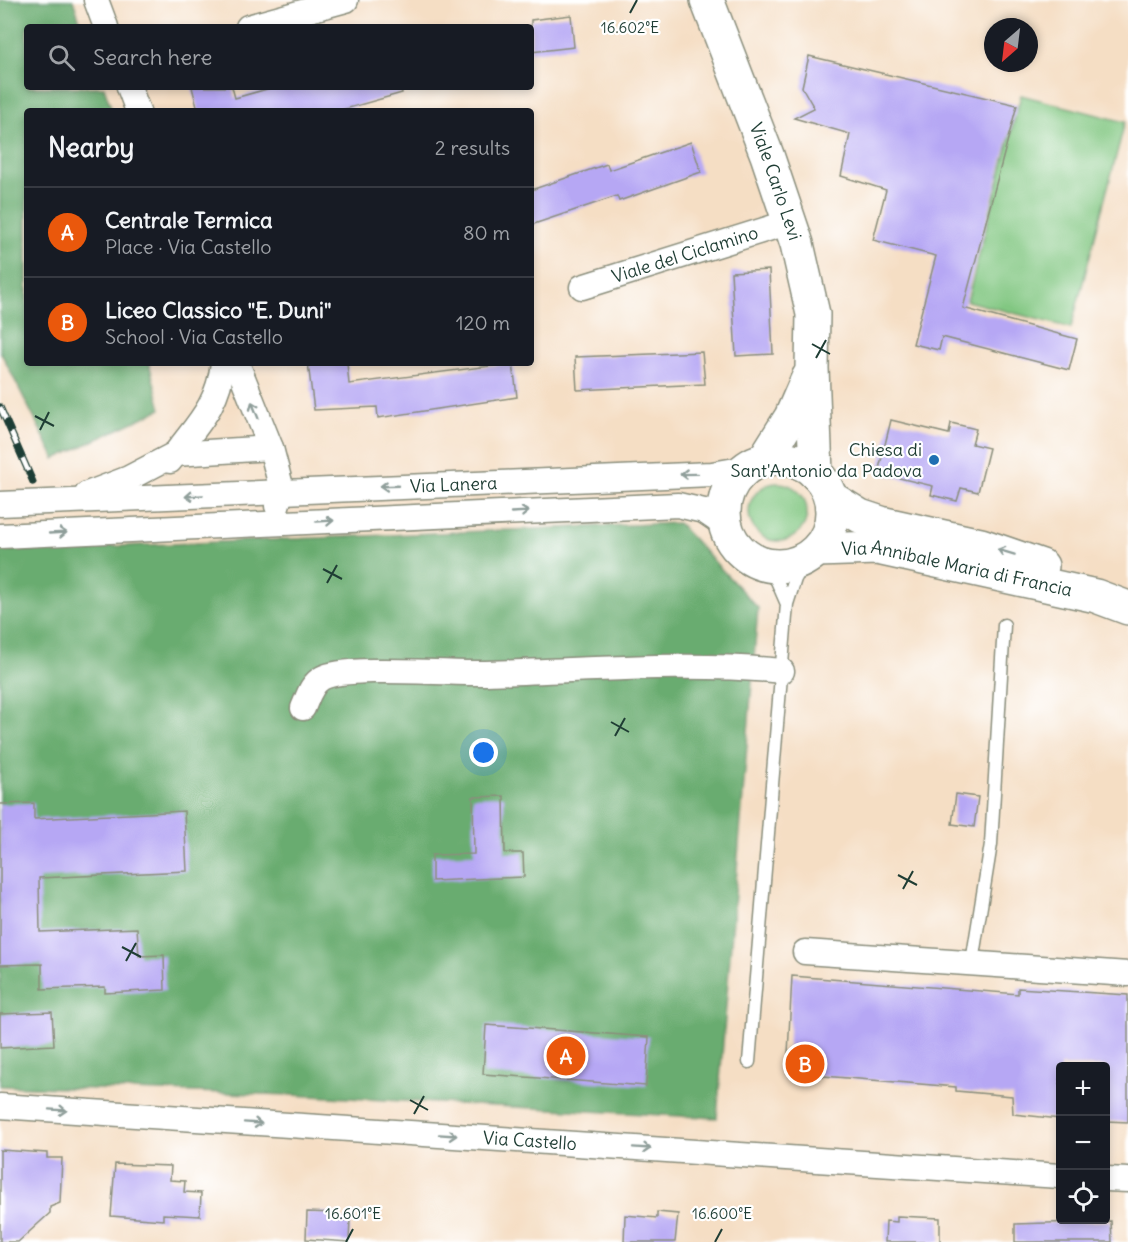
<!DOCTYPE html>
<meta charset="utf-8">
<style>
:root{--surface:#171b24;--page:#242831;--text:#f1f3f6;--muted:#9ea1a6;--line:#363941;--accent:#ea580c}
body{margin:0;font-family:Delius,sans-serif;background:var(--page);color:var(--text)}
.controls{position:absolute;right:18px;bottom:18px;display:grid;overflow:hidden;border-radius:6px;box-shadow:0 3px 9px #0003}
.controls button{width:54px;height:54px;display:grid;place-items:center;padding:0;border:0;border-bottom:2px solid var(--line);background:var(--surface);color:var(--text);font:30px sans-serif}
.compass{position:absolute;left:984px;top:18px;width:54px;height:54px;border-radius:50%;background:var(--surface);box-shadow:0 3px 9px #0003;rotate:208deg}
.you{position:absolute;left:484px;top:753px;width:21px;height:21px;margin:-15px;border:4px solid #fff;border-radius:50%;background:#1a73e8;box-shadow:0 0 0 9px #1a73e833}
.badge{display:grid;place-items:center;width:39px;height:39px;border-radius:50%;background:var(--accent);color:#fff;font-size:20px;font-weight:700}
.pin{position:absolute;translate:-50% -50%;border:3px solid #fff;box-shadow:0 2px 6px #0006}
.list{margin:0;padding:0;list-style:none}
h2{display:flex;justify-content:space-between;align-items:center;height:78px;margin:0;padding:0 24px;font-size:26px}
h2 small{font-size:20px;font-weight:400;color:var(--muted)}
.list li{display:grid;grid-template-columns:39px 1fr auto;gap:18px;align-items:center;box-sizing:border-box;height:90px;padding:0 24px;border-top:2px solid var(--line)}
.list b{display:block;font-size:22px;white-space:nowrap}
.list p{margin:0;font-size:20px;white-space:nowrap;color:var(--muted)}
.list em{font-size:20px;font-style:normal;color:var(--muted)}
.icon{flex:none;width:33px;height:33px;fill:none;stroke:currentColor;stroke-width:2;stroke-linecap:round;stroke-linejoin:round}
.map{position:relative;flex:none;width:1128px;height:1242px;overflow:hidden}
.search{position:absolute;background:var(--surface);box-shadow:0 3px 9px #0003;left:24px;top:24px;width:510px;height:66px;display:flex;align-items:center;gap:15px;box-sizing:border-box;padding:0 21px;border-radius:6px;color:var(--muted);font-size:22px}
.panel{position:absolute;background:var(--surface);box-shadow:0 3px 9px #0003;left:24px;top:108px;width:510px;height:258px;border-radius:6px}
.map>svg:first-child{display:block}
</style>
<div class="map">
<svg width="1128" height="1242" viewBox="0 0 1128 1242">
<rect width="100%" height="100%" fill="#fff"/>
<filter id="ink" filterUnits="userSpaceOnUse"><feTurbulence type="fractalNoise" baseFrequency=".0167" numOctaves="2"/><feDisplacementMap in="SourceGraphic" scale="12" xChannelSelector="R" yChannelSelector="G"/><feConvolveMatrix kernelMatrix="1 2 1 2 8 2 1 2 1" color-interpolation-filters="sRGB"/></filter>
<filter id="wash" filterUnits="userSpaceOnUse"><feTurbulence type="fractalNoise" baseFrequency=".008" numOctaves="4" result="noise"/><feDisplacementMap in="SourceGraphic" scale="24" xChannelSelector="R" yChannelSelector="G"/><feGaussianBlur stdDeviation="1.35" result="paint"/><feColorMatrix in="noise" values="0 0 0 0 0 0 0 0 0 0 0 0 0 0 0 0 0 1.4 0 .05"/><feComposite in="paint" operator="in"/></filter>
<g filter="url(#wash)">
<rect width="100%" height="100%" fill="#f5dec4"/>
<path fill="#82c782" stroke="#50825b" stroke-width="1.5" d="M 1021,95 L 1125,122 L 1071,328 L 967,301 Z
M749 512a29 29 0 1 1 58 0a29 29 0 1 1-58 0Z"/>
<path fill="#69ac70" stroke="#447452" stroke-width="1.5" d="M 0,0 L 73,0 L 82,27 L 27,27 L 27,87 L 104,87 L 112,111 L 27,111 L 27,363 L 149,363 L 161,409 L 55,459 L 0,351 Z
M 678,523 L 758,608 L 717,1118 L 292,1095 L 0,1086 L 0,551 Z"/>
<g id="blocks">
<path fill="#b6a7f4" d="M 571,15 L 574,47 L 531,52 L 531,20 Z
M 809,56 L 1017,105 L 963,308 L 1077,339 L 1069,370 L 942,337 L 939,350 L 913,344 L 936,256 L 873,240 L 886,190 L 841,176 L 850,134 L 794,118 L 814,108 L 802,87 Z
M 192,87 L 232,87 L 235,98 L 274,87 L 401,87 L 402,93 L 338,111 L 198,111 Z
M 691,142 L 701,172 L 619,201 L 617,196 L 531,225 L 531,190 L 607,164 L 609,170 Z
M 769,270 L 773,354 L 736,356 L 731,272 Z
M 702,352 L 705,384 L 577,390 L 575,357 Z
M 308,363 L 347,363 L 349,384 L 513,363 L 517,397 L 378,418 L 377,407 L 314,410 Z
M 891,420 L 949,434 L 951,423 L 976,429 L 972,444 L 989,448 L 978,492 L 961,488 L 957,501 L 931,495 L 933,486 L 878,473 Z
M 956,794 L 978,797 L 974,827 L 952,824 Z
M 504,796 L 505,853 L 523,853 L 524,877 L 432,881 L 432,855 L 474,854 L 473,797 Z
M 34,803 L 34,819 L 184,811 L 187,871 L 39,878 L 40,932 L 137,928 L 139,956 L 164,955 L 165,990 L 105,993 L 105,987 L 42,989 L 42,964 L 0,965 L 0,804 Z
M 792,976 L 1018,994 L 1018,988 L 1128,995 L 1128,1122 L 1106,1121 L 1106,1066 L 1060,1066 L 1060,1119 L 1013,1114 L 1012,1096 L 956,1091 L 956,1087 L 787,1073 Z
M 52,1012 L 54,1045 L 0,1048 L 0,1014 Z
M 486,1025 L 649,1037 L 646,1086 L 483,1074 Z
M 0,1150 L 47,1153 L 47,1158 L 62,1158 L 60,1203 L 50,1207 L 50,1213 L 18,1242 L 0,1242 Z
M 115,1164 L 171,1166 L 170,1180 L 185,1181 L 184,1192 L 201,1193 L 200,1216 L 163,1214 L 163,1220 L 111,1216 Z
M 307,1212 L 336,1213 L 335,1220 L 350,1220 L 349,1242 L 306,1239 Z
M 657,1212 L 678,1214 L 675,1242 L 624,1242 L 625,1215 L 657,1218 Z
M 897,1216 L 940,1218 L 940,1242 L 885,1242 L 886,1221 L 897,1222 Z
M 1111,1221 L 1112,1242 L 1015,1242 L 1015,1224 Z"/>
</g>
</g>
<g filter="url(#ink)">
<use href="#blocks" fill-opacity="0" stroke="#8a8e7c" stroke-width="1.5"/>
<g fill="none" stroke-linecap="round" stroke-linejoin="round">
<defs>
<path id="service" d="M 765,565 L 777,581 L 787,604
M 972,962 L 991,844 L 1004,625
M 749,1062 L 787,604 L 795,579 L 806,559"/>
<g id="minor">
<path d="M 96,0 L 106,27"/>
<path d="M 248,27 L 346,0"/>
<path d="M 129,87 L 138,111"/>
<path id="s1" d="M 582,287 L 790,222"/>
<path d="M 237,363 L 271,448 L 282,490 L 277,506"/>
<path d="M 170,461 C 195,426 218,408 223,363"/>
<path d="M 87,494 L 129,478 L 175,454 L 271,448"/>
<path id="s2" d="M 0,504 L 712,474 L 747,468"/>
<path d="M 0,536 L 678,505 L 704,511 L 726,526"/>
<path d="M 303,708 C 308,697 311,684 322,678 C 345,665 453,674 486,673 C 584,671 684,661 782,671"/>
<path d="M 805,952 L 1128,974"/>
<path id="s3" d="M 0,1106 L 1060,1176"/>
<path d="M 1106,1179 L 1128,1180"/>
</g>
<g id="secondary">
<path id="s4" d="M 707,0 L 767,155 L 797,244 L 813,314 L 812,368 L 816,474"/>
<circle cx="778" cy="512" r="54"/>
<path d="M 764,460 L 791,417 L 808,378"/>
<path d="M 831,498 L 860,516 L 881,523 L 981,545 L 1042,566"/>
<path id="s5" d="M 817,550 L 877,548 L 1096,596 L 1128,608"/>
</g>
</defs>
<use href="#service" stroke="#8a8e7c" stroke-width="15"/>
<use href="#minor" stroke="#8a8e7c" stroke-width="27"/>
<use href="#secondary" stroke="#8a8e7c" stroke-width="36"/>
<use href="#service" stroke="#fff" stroke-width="12"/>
<use href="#minor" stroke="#fff" stroke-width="24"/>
<use href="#secondary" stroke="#fff" stroke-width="33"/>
<defs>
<path id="rail" d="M 0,407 L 33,482"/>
</defs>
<use href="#rail" stroke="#1f3d34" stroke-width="7"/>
<use href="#rail" stroke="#fff" stroke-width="4.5" stroke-dasharray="14" stroke-linecap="butt"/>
</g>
<defs><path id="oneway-shaft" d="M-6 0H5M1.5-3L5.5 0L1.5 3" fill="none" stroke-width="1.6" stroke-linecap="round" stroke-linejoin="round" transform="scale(1.5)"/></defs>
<g stroke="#8f9e9a">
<use href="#oneway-shaft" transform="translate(255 410) rotate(-112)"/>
<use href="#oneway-shaft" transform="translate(689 474) rotate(179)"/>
<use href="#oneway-shaft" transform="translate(389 486) rotate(178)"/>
<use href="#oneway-shaft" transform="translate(194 496) rotate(176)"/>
<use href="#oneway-shaft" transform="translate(520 512) rotate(-3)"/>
<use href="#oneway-shaft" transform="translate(325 521) rotate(-3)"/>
<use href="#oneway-shaft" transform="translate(58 533) rotate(-3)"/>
<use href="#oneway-shaft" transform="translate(1006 552) rotate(-163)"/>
<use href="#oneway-shaft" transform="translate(58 1110) rotate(4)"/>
<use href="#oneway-shaft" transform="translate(253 1123) rotate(4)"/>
<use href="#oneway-shaft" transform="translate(448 1135) rotate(4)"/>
<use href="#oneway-shaft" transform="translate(642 1148) rotate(4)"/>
</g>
</g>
<path fill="none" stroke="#1f3d34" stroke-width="2" d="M 630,13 L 637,0M 812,344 L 830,354M 816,358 L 826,340M 35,416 L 54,426M 40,430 L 49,412M 323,569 L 342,579M 327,583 L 337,565M 611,722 L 629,732M 615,736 L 625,718M 898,875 L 917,885M 903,889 L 913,871M 122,947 L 141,957M 126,961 L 136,943M 410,1100 L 428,1110M 414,1114 L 424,1096M 346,1242 L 353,1229M 715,1242 L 722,1229"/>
<circle fill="#1f6fb2" stroke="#fff" stroke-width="2" cx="934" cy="460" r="6"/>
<g text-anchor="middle" stroke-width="4.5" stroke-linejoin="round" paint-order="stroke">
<g font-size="18" fill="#1f3d34" stroke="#fff">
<text dy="6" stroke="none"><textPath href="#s4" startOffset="194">Viale Carlo Levi</textPath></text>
<text dy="6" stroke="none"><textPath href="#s1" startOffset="108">Viale del Ciclamino</textPath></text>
<text dy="6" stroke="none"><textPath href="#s2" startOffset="454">Via Lanera</textPath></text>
<text dy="6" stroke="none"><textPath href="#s5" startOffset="142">Via Annibale Maria di Francia</textPath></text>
<text dy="6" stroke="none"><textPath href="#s3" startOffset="531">Via Castello</textPath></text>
</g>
<g font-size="18" fill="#1f3d34" stroke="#fff" text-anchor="end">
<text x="922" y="456">Chiesa di<tspan x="922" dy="21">Sant'Antonio da Padova</tspan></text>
</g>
</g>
<g font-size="15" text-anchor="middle" fill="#1f3d34" stroke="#fff" stroke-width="4.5" stroke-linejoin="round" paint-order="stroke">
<text x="630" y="33">16.602°E</text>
<text x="353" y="1219">16.601°E</text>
<text x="722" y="1219">16.600°E</text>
</g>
</svg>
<div class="controls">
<button>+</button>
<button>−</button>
<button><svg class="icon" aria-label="locate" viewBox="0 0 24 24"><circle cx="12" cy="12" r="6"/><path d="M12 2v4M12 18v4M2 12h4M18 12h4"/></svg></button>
</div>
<svg class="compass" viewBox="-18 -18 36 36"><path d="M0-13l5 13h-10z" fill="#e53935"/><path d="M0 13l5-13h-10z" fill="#9ea1a6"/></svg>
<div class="you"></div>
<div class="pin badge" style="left:566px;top:1056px">A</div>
<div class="pin badge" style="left:805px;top:1064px">B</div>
<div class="search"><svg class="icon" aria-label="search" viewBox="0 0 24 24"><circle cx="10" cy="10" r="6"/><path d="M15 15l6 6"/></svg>Search here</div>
<section class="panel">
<h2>Nearby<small>2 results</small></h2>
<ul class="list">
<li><span class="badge">A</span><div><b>Centrale Termica</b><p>Place · Via Castello</p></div><em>80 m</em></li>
<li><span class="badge">B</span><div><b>Liceo Classico &quot;E. Duni&quot;</b><p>School · Via Castello</p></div><em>120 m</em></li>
</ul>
</section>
</div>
